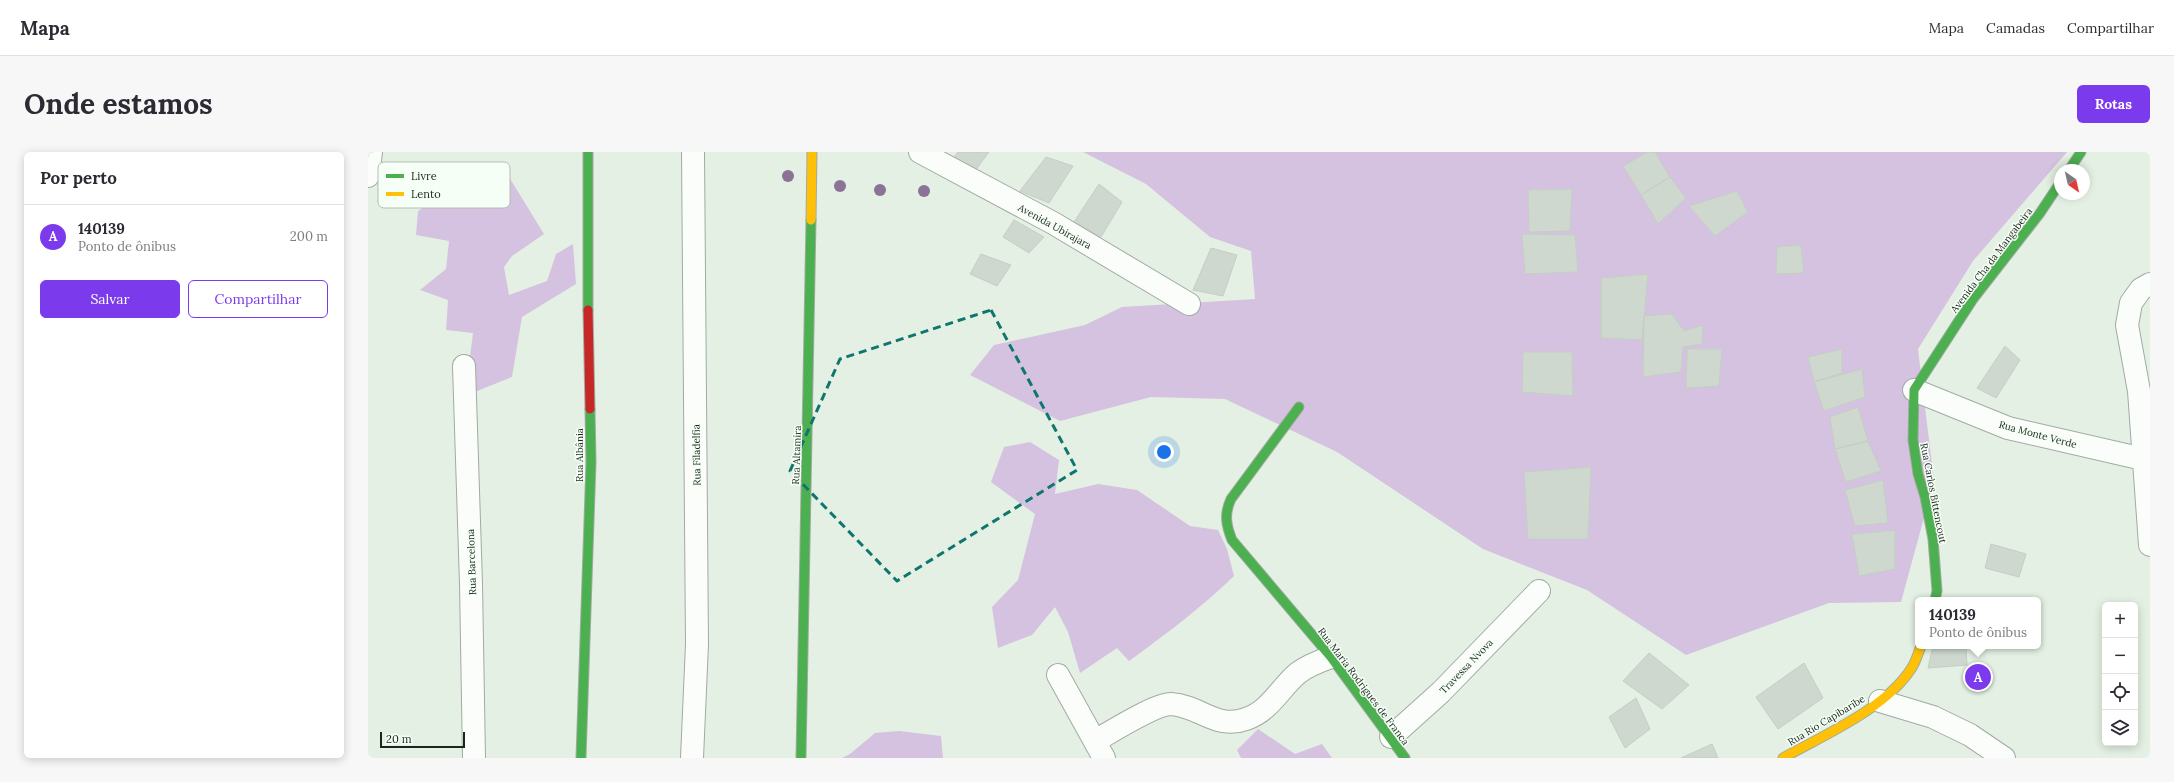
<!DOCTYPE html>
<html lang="pt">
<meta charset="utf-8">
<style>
:root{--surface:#fff;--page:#f7f7f7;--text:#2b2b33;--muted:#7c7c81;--line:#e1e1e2;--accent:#7c3aed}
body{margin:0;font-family:Lora,serif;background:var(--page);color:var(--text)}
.controls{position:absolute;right:12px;bottom:12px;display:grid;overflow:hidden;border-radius:6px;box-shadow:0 2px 10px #0003}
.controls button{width:36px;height:36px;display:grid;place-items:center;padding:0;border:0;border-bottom:1px solid var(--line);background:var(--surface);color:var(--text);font:20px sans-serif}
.compass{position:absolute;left:1686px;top:12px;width:36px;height:36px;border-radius:50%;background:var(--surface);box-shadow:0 2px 10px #0003;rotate:146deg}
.scale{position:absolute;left:12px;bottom:10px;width:85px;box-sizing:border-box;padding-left:4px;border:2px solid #1c251d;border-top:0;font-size:11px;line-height:14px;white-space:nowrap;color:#1c251d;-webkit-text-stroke:3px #f5fff6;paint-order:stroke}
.you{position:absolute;left:796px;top:300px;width:14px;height:14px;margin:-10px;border:3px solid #fff;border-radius:50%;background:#1a73e8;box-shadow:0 0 0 6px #1a73e833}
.badge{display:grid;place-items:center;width:26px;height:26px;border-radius:50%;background:var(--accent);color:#fff;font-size:13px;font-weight:700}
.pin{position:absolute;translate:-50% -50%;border:2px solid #fff;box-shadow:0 1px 4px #0006}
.popup{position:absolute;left:1547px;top:445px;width:126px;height:52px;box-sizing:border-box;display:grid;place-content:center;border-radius:6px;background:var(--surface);filter:drop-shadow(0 1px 3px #0005);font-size:13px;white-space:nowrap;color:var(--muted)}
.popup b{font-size:15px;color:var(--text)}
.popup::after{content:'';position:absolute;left:50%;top:100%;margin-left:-8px;border:8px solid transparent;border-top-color:var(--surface)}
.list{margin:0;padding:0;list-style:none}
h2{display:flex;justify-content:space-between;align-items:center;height:52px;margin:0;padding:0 16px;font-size:17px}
h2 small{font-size:13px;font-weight:400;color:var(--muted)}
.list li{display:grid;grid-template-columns:26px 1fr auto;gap:12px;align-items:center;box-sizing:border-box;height:64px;padding:0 16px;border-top:1px solid var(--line)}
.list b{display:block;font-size:15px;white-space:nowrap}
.list p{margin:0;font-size:13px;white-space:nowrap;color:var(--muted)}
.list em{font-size:13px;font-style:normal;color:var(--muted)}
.actions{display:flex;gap:8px;padding:12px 16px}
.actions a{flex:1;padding:9px 0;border:1px solid var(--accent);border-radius:6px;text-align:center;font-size:14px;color:var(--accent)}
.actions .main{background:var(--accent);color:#fff}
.icon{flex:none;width:22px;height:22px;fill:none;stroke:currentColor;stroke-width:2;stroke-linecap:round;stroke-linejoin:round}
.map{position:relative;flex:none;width:1782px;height:606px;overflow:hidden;border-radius:6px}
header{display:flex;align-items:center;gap:24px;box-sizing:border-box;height:56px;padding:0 20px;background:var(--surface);border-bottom:1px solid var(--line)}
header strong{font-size:19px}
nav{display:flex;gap:22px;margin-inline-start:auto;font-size:14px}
.intro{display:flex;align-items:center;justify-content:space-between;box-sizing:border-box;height:96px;padding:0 24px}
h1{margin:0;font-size:28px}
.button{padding:10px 18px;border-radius:6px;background:var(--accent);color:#fff;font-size:14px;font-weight:700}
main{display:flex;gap:24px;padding:0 24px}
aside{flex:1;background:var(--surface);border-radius:6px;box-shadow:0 2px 10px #0003}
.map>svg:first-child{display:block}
</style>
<header>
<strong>Mapa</strong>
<nav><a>Mapa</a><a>Camadas</a><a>Compartilhar</a></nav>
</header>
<div class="intro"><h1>Onde estamos</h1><a class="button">Rotas</a></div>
<main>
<aside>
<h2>Por perto<small></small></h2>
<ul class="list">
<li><span class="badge">A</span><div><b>140139</b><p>Ponto de ônibus</p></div><em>200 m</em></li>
</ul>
<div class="actions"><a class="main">Salvar</a><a>Compartilhar</a></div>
</aside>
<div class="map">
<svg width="1782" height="606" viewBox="0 0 1782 606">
<rect width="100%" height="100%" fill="#e4f0e4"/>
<path fill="#d5c2e0" d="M 715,0 L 1699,0 L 1605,109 L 1550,197 L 1566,329 L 1533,450 L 1461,451 L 1318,503 L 1219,438 L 1115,397 L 969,300 L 857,247 L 783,245 L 692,269 L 602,223 L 626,193 L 717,173 L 754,155 L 887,147 L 883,99 L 842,85 L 778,32 Z
M 112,24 L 141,25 L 176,82 L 144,104 L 136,115 L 141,143 L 179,129 L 188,102 L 205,92 L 208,132 L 154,165 L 144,225 L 97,244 L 105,181 L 78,178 L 80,148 L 52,138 L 78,117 L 81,89 L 48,83 L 50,59 L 86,36 Z
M 662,290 L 691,308 L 687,342 L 730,332 L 769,338 L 822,374 L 850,378 L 859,397 L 866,424 C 833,456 798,482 761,509 L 749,496 L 712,521 L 700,480 L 687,455 L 664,483 L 630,496 L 624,455 L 650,428 L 667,362 L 623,330 L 636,295 Z
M 890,577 L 927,602 L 954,592 L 964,606 L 873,606 L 869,598 Z
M 531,579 L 573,584 L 575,606 L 474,606 L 482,602 L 507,581 Z"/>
<path fill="#ced8ce" stroke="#c4cec5" d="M 590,0 L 621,0 L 607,19 L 585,6 Z
M 1280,0 L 1287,0 L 1302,25 L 1273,43 L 1255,14 Z
M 678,5 L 705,14 L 681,51 L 652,39 Z
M 1302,25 L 1318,46 L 1290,72 L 1273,43 Z
M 731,32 L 754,50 L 733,85 L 706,70 Z
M 1204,37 L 1202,79 L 1161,80 L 1160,38 Z
M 1369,39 L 1380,60 L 1347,84 L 1321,54 Z
M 646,68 L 676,85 L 661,101 L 635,85 Z
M 1154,82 L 1207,83 L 1210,120 L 1157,122 Z
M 1433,93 L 1436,121 L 1408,122 L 1409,95 Z
M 843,96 L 869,103 L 855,144 L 825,138 Z
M 613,102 L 643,113 L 629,134 L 602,122 Z
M 1280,122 L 1274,188 L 1233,186 L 1233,126 Z
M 1304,162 L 1316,179 L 1335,173 L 1334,192 L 1315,195 L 1313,220 L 1275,225 L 1276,164 Z
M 1637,194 L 1652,208 L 1628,246 L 1609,236 Z
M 1319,197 L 1354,197 L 1351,234 L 1318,236 Z
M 1474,197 L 1474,221 L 1446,230 L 1440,205 Z
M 1155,200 L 1204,200 L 1205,244 L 1154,240 Z
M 1494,217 L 1497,245 L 1456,259 L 1446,230 Z
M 1490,255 L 1500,289 L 1467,297 L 1462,265 Z
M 1500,289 L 1513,319 L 1478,330 L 1467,297 Z
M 1223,315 L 1220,387 L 1160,387 L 1156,320 Z
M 1515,328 L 1520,371 L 1487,374 L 1477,338 Z
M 1527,378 L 1527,417 L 1491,424 L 1484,382 Z
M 1623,392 L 1658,402 L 1651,425 L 1617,416 Z
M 1565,494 L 1598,494 L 1599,513 L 1560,516 Z
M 1281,501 L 1321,533 L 1294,557 L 1255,529 Z
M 1436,511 L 1455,546 L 1410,577 L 1388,545 Z
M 1268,546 L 1282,577 L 1257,596 L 1241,565 Z
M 1344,592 L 1350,606 L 1313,606 Z"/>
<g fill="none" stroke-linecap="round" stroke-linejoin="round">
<defs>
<path id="street" d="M 552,0 L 685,71 L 821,152
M 0,24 L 3,0
M 1782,132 L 1773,137 L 1763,151 L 1759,173 L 1771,239 L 1782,393
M 96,214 L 103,432 L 106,606
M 1546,238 L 1640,276 L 1775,307
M 690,523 L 736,606
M 1512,549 L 1565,565 L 1602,583 L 1636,606
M 1023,585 L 1073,540 L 1171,439
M 727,589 C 743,580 787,552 803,552 C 832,554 849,578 878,567 C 902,559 912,536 930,521 C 939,514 952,509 963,505
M 324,606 L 329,492 L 325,0"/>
<path id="fast" d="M 220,0 L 220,158
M 1701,18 L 1713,0
M 931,255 L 863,347 C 856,362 858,373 864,388 L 963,505 L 1037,606
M 1567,448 L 1569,439 L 1565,387 L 1557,345 L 1550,322 L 1545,288 L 1546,238 L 1605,147 L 1672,61 L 1692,31
M 213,606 L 223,310 L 222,257
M 433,606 L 443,68"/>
<path id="slow" d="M 443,68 L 444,0
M 1415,606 C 1456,583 1517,557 1543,517 C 1548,510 1550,501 1553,494"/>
<path id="jam" d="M 220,158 L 222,257"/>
</defs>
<use href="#street" stroke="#a1aba2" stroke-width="24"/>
<use href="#fast" stroke="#a1aba2" stroke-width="11"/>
<use href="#slow" stroke="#a1aba2" stroke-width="11"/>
<use href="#jam" stroke="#a1aba2" stroke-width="11"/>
<use href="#street" stroke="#fbfdfb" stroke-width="22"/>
<use href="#fast" stroke="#4caf50" stroke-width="9"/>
<use href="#slow" stroke="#ffc107" stroke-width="9"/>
<use href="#jam" stroke="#c62828" stroke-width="9"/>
</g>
<g fill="#8b7296">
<circle cx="420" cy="24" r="6"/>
<circle cx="472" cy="34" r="6"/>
<circle cx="512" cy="38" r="6"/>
<circle cx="556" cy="39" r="6"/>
</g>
<path fill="none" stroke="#0f766e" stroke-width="3" stroke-dasharray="8 5" stroke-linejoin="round" d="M 623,158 L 709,318 L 529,429 L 422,319 L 472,207 Z"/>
<g text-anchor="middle" stroke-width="3" stroke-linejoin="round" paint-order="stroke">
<g font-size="10" fill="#1c251d" stroke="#f5fff6">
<text transform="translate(687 74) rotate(29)" y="4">Avenida Ubirajara</text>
<text transform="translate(1623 108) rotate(-53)" y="4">Avenida Cha da Mangabeira</text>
<text transform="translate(1670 282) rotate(15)" y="4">Rua Monte Verde</text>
<text transform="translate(211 303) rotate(-90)" y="4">Rua Albânia</text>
<text transform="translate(328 303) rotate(-91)" y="4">Rua Filadelfia</text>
<text transform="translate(428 303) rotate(-88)" y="4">Rua Altamira</text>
<text transform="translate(1566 341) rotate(79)" y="4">Rua Carlos Bittencout</text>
<text transform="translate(103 410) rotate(-92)" y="4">Rua Barcelona</text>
<text transform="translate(1098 514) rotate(-46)" y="4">Travessa Nvova</text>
<text transform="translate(996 534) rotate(53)" y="4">Rua Maria Rodrigues de Franca</text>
<text transform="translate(1458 568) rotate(-31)" y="4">Rua Rio Capibaribe</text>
</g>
</g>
<rect x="10" y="10" width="132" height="46" rx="6" fill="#f5fff6" stroke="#b4beb5" stroke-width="1"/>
<rect x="18" y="22" width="18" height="4" fill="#4caf50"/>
<rect x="18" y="40" width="18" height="4" fill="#ffc107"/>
<g font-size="11" fill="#1c251d">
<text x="43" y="28">Livre</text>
<text x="43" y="46">Lento</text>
</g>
</svg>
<div class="controls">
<button>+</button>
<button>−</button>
<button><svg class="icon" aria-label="locate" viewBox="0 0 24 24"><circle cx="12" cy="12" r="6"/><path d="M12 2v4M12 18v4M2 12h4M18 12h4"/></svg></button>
<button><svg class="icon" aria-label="layers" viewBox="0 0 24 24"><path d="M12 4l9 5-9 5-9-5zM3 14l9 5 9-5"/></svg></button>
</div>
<svg class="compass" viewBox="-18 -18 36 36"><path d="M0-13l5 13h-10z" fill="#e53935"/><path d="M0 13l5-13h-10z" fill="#7c7c81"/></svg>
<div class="scale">20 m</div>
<div class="you"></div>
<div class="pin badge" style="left:1610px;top:525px">A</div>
<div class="popup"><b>140139</b>Ponto de ônibus</div>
</div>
</main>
